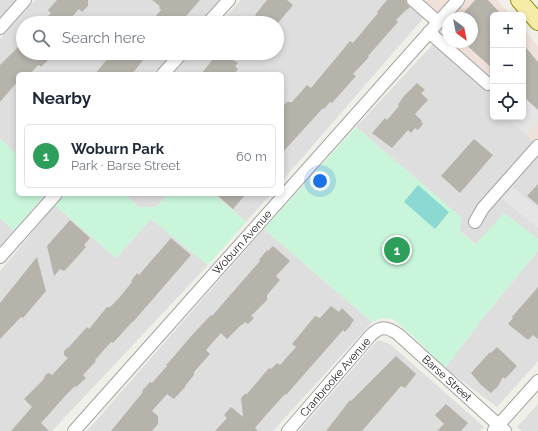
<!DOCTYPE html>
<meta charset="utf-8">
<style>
:root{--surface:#fff;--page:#f2f2f3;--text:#1f2937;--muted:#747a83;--line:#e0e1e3;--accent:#2563eb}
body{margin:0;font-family:Raleway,sans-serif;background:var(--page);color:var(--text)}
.controls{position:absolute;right:12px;top:12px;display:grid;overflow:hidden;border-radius:6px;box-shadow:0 2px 6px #0003}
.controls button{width:36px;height:36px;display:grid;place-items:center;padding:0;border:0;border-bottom:1px solid var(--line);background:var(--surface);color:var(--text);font:20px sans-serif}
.compass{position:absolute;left:442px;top:12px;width:36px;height:36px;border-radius:50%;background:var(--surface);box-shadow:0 2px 6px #0003;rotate:148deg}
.you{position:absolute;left:320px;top:181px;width:14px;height:14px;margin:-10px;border:3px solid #fff;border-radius:50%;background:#1a73e8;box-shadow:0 0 0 6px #1a73e833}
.badge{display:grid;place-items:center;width:26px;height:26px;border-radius:50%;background:var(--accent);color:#fff;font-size:13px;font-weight:700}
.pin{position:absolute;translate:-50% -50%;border:2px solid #fff;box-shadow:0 1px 4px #0006}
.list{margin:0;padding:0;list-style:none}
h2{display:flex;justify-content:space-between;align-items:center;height:52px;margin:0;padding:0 16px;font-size:17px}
h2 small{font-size:13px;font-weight:400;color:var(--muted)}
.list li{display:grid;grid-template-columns:26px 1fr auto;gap:12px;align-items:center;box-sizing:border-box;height:64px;margin:0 8px 8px;padding:0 8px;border:1px solid var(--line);border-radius:6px}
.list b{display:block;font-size:15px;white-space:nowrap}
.list p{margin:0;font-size:13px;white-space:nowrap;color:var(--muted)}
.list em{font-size:13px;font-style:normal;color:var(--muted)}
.icon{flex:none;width:22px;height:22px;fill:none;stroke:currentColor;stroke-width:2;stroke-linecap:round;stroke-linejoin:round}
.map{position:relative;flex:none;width:538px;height:431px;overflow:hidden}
.search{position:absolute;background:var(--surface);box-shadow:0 2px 6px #0003;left:16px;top:16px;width:268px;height:44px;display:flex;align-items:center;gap:10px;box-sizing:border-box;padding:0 14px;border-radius:22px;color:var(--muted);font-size:15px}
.panel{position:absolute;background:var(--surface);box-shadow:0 2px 6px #0003;left:16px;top:72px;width:268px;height:124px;border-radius:6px}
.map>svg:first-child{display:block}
</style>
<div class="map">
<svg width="538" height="431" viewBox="0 0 538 431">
<rect width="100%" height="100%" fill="#f0f0e8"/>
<path fill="#dfdede" d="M 0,0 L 16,0 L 0,18 Z
M 35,0 L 220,0 L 200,23 L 23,23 L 23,53 L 173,53 L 154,74 L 18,74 L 18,156 L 0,139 L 0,39 Z
M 241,0 L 416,0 L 426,15 L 282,181 L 282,74 L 173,74 L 192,53 L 277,53 L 277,23 L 220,23 Z
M 437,40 L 493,94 L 493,117 L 512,117 L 538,147 L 538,239 L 504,214 L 476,245 L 460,231 L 460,217 L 356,127 Z
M 124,194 L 168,194 L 156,207 L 139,207 Z
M 214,194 L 271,194 L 246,222 Z
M 55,205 L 116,258 L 151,219 L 208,265 L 52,431 L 0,431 L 0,271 Z
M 0,218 L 14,231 L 0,246 Z
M 264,229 L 372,322 L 273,431 L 87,431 Z
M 538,251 L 538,361 L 497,407 L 445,368 L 486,314 Z
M 378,340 L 390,344 L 484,427 L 480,431 L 299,431 Z
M 538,404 L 538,431 L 522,431 L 517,427 Z"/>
<path fill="#efe1d9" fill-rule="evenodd" d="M 416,0 L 497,0 L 511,15 L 493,15 L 493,94 L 437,40 L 445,30 L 426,15 ZM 448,18 L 472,18 L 472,42 L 448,42 Z
M 523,29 L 538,46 L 538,138 L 534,142 L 512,117 L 523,117 Z"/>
<path fill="#c9f6db" d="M 356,127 L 461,217 L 460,231 L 475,245 L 504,213 L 538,239 L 538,251 L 486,314 L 445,368 L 411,334 L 393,319 L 382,318 L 372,322 L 264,229 Z
M 0,139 L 18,156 L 18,194 L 45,194 L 14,231 L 0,218 Z
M 65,194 L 124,194 L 139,207 L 156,207 L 168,194 L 214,194 L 246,222 L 208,265 L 151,219 L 116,258 L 55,205 Z"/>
<path fill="#8cd9d3" d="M 418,185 L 449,212 L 435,229 L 404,202 Z"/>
<path fill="#e5e5e5" d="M 523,94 L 538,107 L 538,122 L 526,135 L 506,117 L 523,117 Z
M 513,187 L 538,208 L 538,228 L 501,198 Z"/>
<path fill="#b6b3ab" d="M 57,0 L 88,0 L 88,6 L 82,12 L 79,9 L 66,23 L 41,23 L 51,13 L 48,10 Z
M 152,0 L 200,0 L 180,23 L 150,23 L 161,10 L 159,8 L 160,6 Z
M 267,0 L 287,0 L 293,5 L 278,23 L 251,23 L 257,17 L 255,15 Z
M 387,0 L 406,0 L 406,3 L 410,7 L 408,9 L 406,10 L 396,20 L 398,22 L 368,56 L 369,57 L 353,74 L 356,76 L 332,103 L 330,102 L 324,109 L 323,108 L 282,153 L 282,107 L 287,102 L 292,102 L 307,85 L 311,88 L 350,41 L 353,43 L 378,13 L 377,12 Z
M 475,0 L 488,0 L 502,15 L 493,15 L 493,69 L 463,42 L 472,42 L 472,18 L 459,18 Z
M 23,42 L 23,53 L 50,53 L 46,58 L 48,60 L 41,67 L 39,65 L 37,66 L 30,74 L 18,74 L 18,81 L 0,102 L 0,65 Z
M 523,44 L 538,62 L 538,110 L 523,96 Z
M 112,53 L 144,53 L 144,59 L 132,74 L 95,74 Z
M 218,53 L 239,53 L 233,60 L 238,63 L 235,66 L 238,69 L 234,74 L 201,74 Z
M 417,83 L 425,90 L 421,93 L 428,100 L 415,114 L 422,121 L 421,122 L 423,124 L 418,130 L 415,128 L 411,133 L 408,130 L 392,148 L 372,133 L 385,118 L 387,120 L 399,106 L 398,105 L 403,97 Z
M 474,139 L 493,155 L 460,193 L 441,176 Z
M 538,184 L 538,205 L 527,196 Z
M 216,194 L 246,194 L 233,209 Z
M 70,220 L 90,238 L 84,245 L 86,247 L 69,266 L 64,271 L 60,269 L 54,276 L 47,246 Z
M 171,238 L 191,255 L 133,322 L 132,322 L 113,343 L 111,342 L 95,360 L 96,361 L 83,375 L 86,378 L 76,387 L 75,386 L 66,395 L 41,423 L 49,431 L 11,431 L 32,407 L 24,399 L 43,380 L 46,374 L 49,373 L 52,375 L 68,358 L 64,355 L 64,351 L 67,348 L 68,348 L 87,327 L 89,329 L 107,307 L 110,307 L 119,298 L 132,282 L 131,281 L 137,273 L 139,275 Z
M 273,246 L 290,261 L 276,276 L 280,280 L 267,295 L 267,300 L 251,316 L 254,318 L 248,324 L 245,322 L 242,325 L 241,325 L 227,339 L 221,333 L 206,350 L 210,354 L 194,372 L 194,375 L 185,386 L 186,386 L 174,399 L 167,394 L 152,411 L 158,416 L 158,424 L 152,431 L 111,431 L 143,392 L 142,391 L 150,382 L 152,383 L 167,366 L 166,365 L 169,362 L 193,334 L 211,315 L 212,316 L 260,261 L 259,260 L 267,250 L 268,251 Z
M 37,257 L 46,291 L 23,318 L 21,317 L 0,339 L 0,303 Z
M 538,287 L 538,339 L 533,335 L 528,340 L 508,324 L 513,318 L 512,317 Z
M 331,306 L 339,312 L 342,308 L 354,320 L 351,324 L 351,325 L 345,332 L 343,330 L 301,378 L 286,395 L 285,394 L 266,415 L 255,428 L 258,431 L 215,431 L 227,418 L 224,415 L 231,407 L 243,417 L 241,398 L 245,394 L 247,394 L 269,368 L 271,369 L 277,363 L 280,365 L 296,347 L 292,344 L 315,316 L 320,318 Z
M 497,347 L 517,366 L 505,379 L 503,377 L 498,386 L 491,393 L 481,385 L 471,373 L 490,352 L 491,353 Z
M 396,356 L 416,374 L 405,388 L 401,386 L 362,431 L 326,431 L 350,400 L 351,401 Z
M 446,404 L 468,423 L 461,431 L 437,431 L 444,424 L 435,415 Z"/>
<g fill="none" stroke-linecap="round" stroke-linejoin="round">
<defs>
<path id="minor" d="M 413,0 L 438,22
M 208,23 L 229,0
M 0,28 L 25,0
M 429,32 L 488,84
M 163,74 L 182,53
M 475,222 L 483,208 L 538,146
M 0,257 L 56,194
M 494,430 L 538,381
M 74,431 L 458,0
M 288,431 L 370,336 C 381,325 388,327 399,335 L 505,431"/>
<path id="major" d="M 519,0 L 538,22"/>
</defs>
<use href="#minor" stroke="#a2a2a2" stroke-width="14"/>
<use href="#major" stroke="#928f0b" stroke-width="18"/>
<use href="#minor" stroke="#fff" stroke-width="12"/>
<use href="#major" stroke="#f5eca8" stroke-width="16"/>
</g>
<g text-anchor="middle" stroke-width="3" stroke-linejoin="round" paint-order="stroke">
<g font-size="11" fill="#212121" stroke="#fff">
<text transform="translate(242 242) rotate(-48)" y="4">Woburn Avenue</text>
<text transform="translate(335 377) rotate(-49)" y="4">Cranbrooke Avenue</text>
<text transform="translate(447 378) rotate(42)" y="4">Barse Street</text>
</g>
</g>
</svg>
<div class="controls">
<button>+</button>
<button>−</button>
<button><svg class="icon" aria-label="locate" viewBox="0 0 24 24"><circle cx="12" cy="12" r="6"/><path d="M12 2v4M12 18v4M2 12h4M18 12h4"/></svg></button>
</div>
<svg class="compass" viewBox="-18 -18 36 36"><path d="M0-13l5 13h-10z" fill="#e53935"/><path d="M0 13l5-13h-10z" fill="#747a83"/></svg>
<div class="you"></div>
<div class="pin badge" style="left:397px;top:250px;background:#2e9e5b">1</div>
<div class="search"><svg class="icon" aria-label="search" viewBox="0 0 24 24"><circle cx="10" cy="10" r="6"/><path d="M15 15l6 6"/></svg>Search here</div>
<section class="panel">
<h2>Nearby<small></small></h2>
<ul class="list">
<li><span class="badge" style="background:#2e9e5b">1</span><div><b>Woburn Park</b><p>Park · Barse Street</p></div><em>60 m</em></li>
</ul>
</section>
</div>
